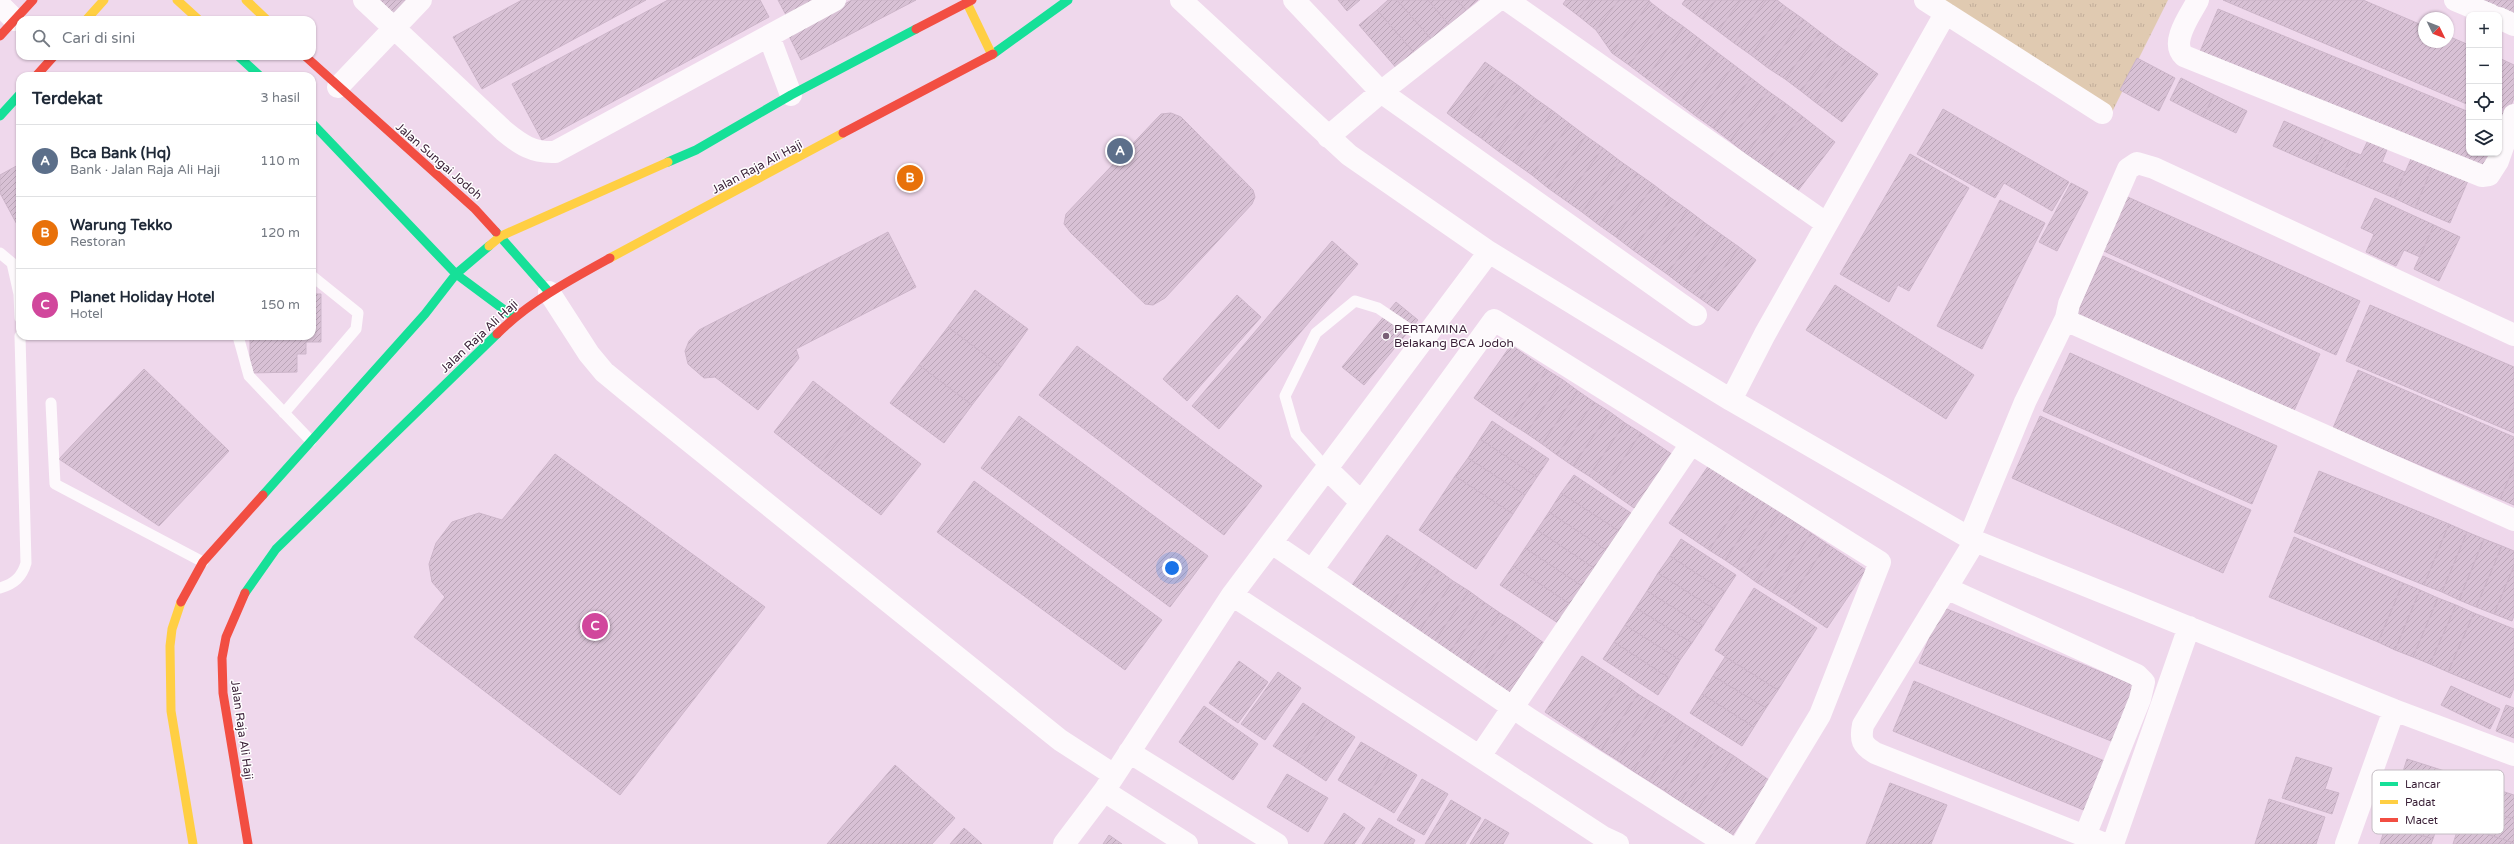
<!DOCTYPE html>
<html lang="id">
<meta charset="utf-8">
<style>
:root{--surface:#fff;--page:#f6f6f7;--text:#1f2937;--muted:#747a83;--line:#e0e1e3;--accent:#796076}
body{margin:0;font-family:"Varela Round",sans-serif;background:var(--page);color:var(--text)}
.controls{position:absolute;right:12px;top:12px;display:grid;overflow:hidden;border-radius:8px;box-shadow:0 1px 3px #0004}
.controls button{width:36px;height:36px;display:grid;place-items:center;padding:0;border:0;border-bottom:1px solid var(--line);background:var(--surface);color:var(--text);font:20px sans-serif}
.compass{position:absolute;left:2418px;top:12px;width:36px;height:36px;border-radius:50%;background:var(--surface);box-shadow:0 1px 3px #0004;rotate:133deg}
.you{position:absolute;left:1172px;top:568px;width:14px;height:14px;margin:-10px;border:3px solid #fff;border-radius:50%;background:#1a73e8;box-shadow:0 0 0 6px #1a73e833}
.badge{display:grid;place-items:center;width:26px;height:26px;border-radius:50%;background:var(--accent);color:#fff;font-size:13px;font-weight:700}
.pin{position:absolute;translate:-50% -50%;border:2px solid #fff;box-shadow:0 1px 4px #0006}
.list{margin:0;padding:0;list-style:none}
h2{display:flex;justify-content:space-between;align-items:center;height:52px;margin:0;padding:0 16px;font-size:17px}
h2 small{font-size:13px;font-weight:400;color:var(--muted)}
.list li{display:grid;grid-template-columns:26px 1fr auto;gap:12px;align-items:center;box-sizing:border-box;height:72px;padding:0 16px;border-top:1px solid var(--line)}
.list b{display:block;font-size:15px;white-space:nowrap}
.list p{margin:0;font-size:13px;white-space:nowrap;color:var(--muted)}
.list em{font-size:13px;font-style:normal;color:var(--muted)}
.icon{flex:none;width:22px;height:22px;fill:none;stroke:currentColor;stroke-width:2;stroke-linecap:round;stroke-linejoin:round}
.map{position:relative;flex:none;width:2514px;height:844px;overflow:hidden}
.search{position:absolute;background:var(--surface);box-shadow:0 1px 3px #0004;left:16px;top:16px;width:300px;height:44px;display:flex;align-items:center;gap:10px;box-sizing:border-box;padding:0 14px;border-radius:12px;color:var(--muted);font-size:15px}
.panel{position:absolute;background:var(--surface);box-shadow:0 1px 3px #0004;left:16px;top:72px;width:300px;height:268px;border-radius:12px}
.map>svg:first-child{display:block}
</style>
<div class="map">
<svg width="2514" height="844" viewBox="0 0 2514 844">
<defs>
<pattern id="grass-tufts" width="24" height="20" patternUnits="userSpaceOnUse"><rect width="24" height="20" fill="#e0cab1"/><path d="M3 7l-1-3M5 7V3M7 7l1-3M15 17l-1-3M17 17v-4M19 17l1-3" fill="none" stroke="#c1ad99"/></pattern>
<pattern id="building-hatch" width="6" height="6" patternUnits="userSpaceOnUse"><rect width="6" height="6" fill="#d8c1d5"/><path d="M-1 1l2-2M0 6l6-6M5 7l2-2" fill="none" stroke="#baa5b7"/></pattern>
</defs>
<rect width="100%" height="100%" fill="#efd8ec"/>
<path fill="url(#grass-tufts)" d="M 1940,0 L 2168,0 L 2111,114 Z"/>
<path fill="url(#building-hatch)" stroke="#ccb5c9" d="M 367,0 L 408,0 L 389,21 Z
M 522,0 L 646,0 L 482,89 L 453,37 Z
M 668,0 L 760,0 L 769,17 L 542,140 L 512,84 Z
M 778,0 L 813,0 L 786,15 Z
M 852,0 L 916,0 L 801,60 L 788,34 Z
M 1338,0 L 1360,0 L 1347,11 Z
M 1388,0 L 1397,0 L 1432,40 L 1416,55 L 1377,10 Z
M 1397,0 L 1428,0 L 1449,25 L 1432,40 Z
M 1428,0 L 1457,0 L 1466,10 L 1449,25 Z
M 1457,0 L 1478,0 L 1466,10 Z
M 1566,0 L 1593,0 L 1580,17 L 1563,4 Z
M 1593,0 L 1619,0 L 1596,30 L 1580,17 Z
M 1619,0 L 1649,0 L 1650,2 L 1612,53 L 1596,30 Z
M 1685,0 L 1716,0 L 1702,19 L 1682,4 Z
M 1716,0 L 1741,0 L 1718,31 L 1702,19 Z
M 1741,0 L 1766,0 L 1734,43 L 1718,31 Z
M 1766,0 L 1777,0 L 1786,7 L 1751,55 L 1734,43 Z
M 2223,0 L 2363,0 L 2424,26 L 2424,42 L 2448,42 L 2448,36 L 2469,45 L 2469,105 Z
M 2472,0 L 2514,0 L 2514,17 Z
M 1650,2 L 1667,15 L 1629,65 L 1612,53 Z
M 1786,7 L 1803,19 L 1768,68 L 1751,55 Z
M 2218,9 L 2469,112 L 2469,153 L 2494,153 L 2486,172 L 2199,54 Z
M 1377,10 L 1416,55 L 1398,70 L 1359,25 Z
M 1667,15 L 1684,27 L 1646,78 L 1629,65 Z
M 1803,19 L 1820,32 L 1785,79 L 1768,68 Z
M 1684,27 L 1701,40 L 1662,90 L 1646,78 Z
M 1820,32 L 1836,44 L 1801,91 L 1785,79 Z
M 1701,40 L 1718,53 L 1679,103 L 1662,90 Z
M 1836,44 L 1850,54 L 1815,102 L 1801,91 Z
M 1718,53 L 1734,65 L 1696,116 L 1679,103 Z
M 1850,54 L 1878,74 L 1842,122 L 1815,102 Z
M 2137,58 L 2175,78 L 2159,111 L 2120,90 Z
M 2499,58 L 2514,65 L 2514,98 L 2505,120 L 2499,118 Z
M 1485,62 L 1502,74 L 1464,126 L 1447,113 Z
M 1734,65 L 1751,78 L 1713,128 L 1696,116 Z
M 1502,74 L 1519,86 L 1481,138 L 1464,126 Z
M 1751,78 L 1768,91 L 1730,141 L 1713,128 Z
M 2181,78 L 2214,95 L 2203,117 L 2170,100 Z
M 1519,86 L 1536,99 L 1498,151 L 1481,138 Z
M 1768,91 L 1785,103 L 1746,154 L 1730,141 Z
M 2214,95 L 2247,111 L 2236,133 L 2203,117 Z
M 1536,99 L 1553,111 L 1515,163 L 1498,151 Z
M 1785,103 L 1802,116 L 1764,166 L 1746,154 Z
M 1943,109 L 2069,182 L 2052,211 L 2004,183 L 1995,198 L 1917,154 Z
M 1553,111 L 1570,124 L 1532,175 L 1515,163 Z
M 1171,113 L 1181,117 L 1253,190 L 1255,197 L 1252,204 L 1165,298 L 1153,305 L 1145,304 L 1071,233 L 1064,224 L 1066,214 L 1161,114 Z
M 1802,116 L 1835,142 L 1797,192 L 1764,166 Z
M 2284,121 L 2325,139 L 2314,164 L 2273,146 Z
M 1570,124 L 1586,136 L 1548,188 L 1532,175 Z
M 1586,136 L 1603,148 L 1565,200 L 1548,188 Z
M 2369,138 L 2388,147 L 2382,162 L 2405,172 L 2394,198 L 2342,176 L 2353,152 L 2361,155 Z
M 2325,139 L 2353,152 L 2342,176 L 2314,164 Z
M 1603,148 L 1620,161 L 1582,212 L 1565,200 Z
M 2414,152 L 2435,161 L 2415,208 L 2394,198 Z
M 1910,154 L 1969,188 L 1909,291 L 1898,285 L 1889,302 L 1840,274 Z
M 1620,161 L 1637,173 L 1599,225 L 1582,212 Z
M 2435,161 L 2470,176 L 2450,223 L 2415,208 Z
M 20,164 L 20,230 L 0,193 L 0,175 Z
M 1637,173 L 1654,185 L 1616,237 L 1599,225 Z
M 2071,183 L 2088,192 L 2057,251 L 2039,242 Z
M 1654,185 L 1671,198 L 1633,250 L 1616,237 Z
M 2121,194 L 2360,301 L 2336,355 L 2097,248 Z
M 1671,198 L 1688,210 L 1650,262 L 1633,250 Z
M 2375,198 L 2434,225 L 2420,257 L 2404,250 L 2396,266 L 2366,252 L 2374,234 L 2361,228 Z
M 2000,200 L 2045,223 L 1982,349 L 1937,326 Z
M 1688,210 L 1705,223 L 1667,274 L 1650,262 Z
M 1705,223 L 1722,235 L 1684,287 L 1667,274 Z
M 2434,225 L 2460,237 L 2439,281 L 2414,269 Z
M 888,232 L 916,287 L 796,349 L 799,358 L 758,410 L 715,377 L 704,378 L 688,364 L 685,351 L 689,341 L 699,330 Z
M 1722,235 L 1739,247 L 1701,299 L 1684,287 Z
M 1332,241 L 1358,264 L 1219,429 L 1192,406 Z
M 1739,247 L 1756,260 L 1718,311 L 1701,299 Z
M 2103,256 L 2320,354 L 2292,415 L 2075,318 Z
M 1835,285 L 1974,375 L 1946,419 L 1806,330 Z
M 975,290 L 1028,329 L 1001,367 L 948,327 Z
M 312,294 L 321,294 L 321,342 L 306,342 L 306,354 L 297,354 L 297,372 L 250,373 L 250,336 L 312,336 Z
M 1237,295 L 1261,317 L 1187,401 L 1163,379 Z
M 1396,302 L 1418,320 L 1364,385 L 1342,367 Z
M 2370,305 L 2514,367 L 2514,433 L 2346,361 Z
M 948,327 L 1001,367 L 972,405 L 919,365 Z
M 1511,345 L 1547,370 L 1510,423 L 1474,398 Z
M 1077,346 L 1262,486 L 1224,535 L 1039,395 Z
M 2070,353 L 2277,446 L 2252,504 L 2043,411 Z
M 919,365 L 972,405 L 944,443 L 890,403 Z
M 144,369 L 229,451 L 159,526 L 59,459 Z
M 1547,370 L 1563,380 L 1526,433 L 1510,423 Z
M 2358,370 L 2514,437 L 2514,467 L 2500,499 L 2333,428 Z
M 1563,380 L 1578,391 L 1542,444 L 1526,433 Z
M 813,381 L 858,416 L 818,467 L 774,432 Z
M 1578,391 L 1594,402 L 1557,455 L 1542,444 Z
M 1594,402 L 1610,412 L 1573,466 L 1557,455 Z
M 1610,412 L 1625,423 L 1589,476 L 1573,466 Z
M 858,416 L 921,464 L 881,515 L 818,467 Z
M 1019,416 L 1208,556 L 1170,607 L 981,468 Z
M 2040,416 L 2251,510 L 2223,573 L 2012,478 Z
M 1492,421 L 1549,459 L 1537,477 L 1480,439 Z
M 1625,423 L 1641,433 L 1604,487 L 1589,476 Z
M 1641,433 L 1673,455 L 1637,510 L 1604,487 Z
M 1480,439 L 1537,477 L 1525,495 L 1468,458 Z
M 555,454 L 765,607 L 620,795 L 414,637 L 445,597 L 432,582 L 429,564 L 436,543 L 452,522 L 479,513 L 502,520 Z
M 1468,458 L 1525,495 L 1513,514 L 1455,476 Z
M 1709,465 L 1749,491 L 1709,550 L 1669,523 Z
M 2514,467 L 2514,505 L 2500,499 Z
M 2319,471 L 2449,524 L 2424,585 L 2294,532 Z
M 1574,475 L 1631,513 L 1619,531 L 1561,493 Z
M 1455,476 L 1513,514 L 1476,569 L 1419,530 Z
M 974,481 L 1162,620 L 1125,670 L 937,532 Z
M 1749,491 L 1764,502 L 1725,560 L 1709,550 Z
M 1561,493 L 1619,531 L 1606,550 L 1549,512 Z
M 1764,502 L 1780,512 L 1741,571 L 1725,560 Z
M 1549,512 L 1606,550 L 1594,568 L 1537,530 Z
M 1780,512 L 1796,523 L 1756,582 L 1741,571 Z
M 1796,523 L 1811,533 L 1772,592 L 1756,582 Z
M 2449,524 L 2467,532 L 2442,592 L 2424,585 Z
M 1537,530 L 1594,568 L 1582,586 L 1525,548 Z
M 2467,532 L 2484,539 L 2459,600 L 2442,592 Z
M 1811,533 L 1827,544 L 1788,602 L 1772,592 Z
M 1387,535 L 1422,559 L 1386,613 L 1350,588 Z
M 2294,537 L 2403,583 L 2378,642 L 2269,597 Z
M 1681,539 L 1736,575 L 1725,592 L 1670,556 Z
M 2484,539 L 2502,546 L 2476,607 L 2459,600 Z
M 1827,544 L 1866,570 L 1827,628 L 1788,602 Z
M 2502,546 L 2514,551 L 2514,566 L 2494,614 L 2476,607 Z
M 1525,548 L 1582,586 L 1570,604 L 1513,566 Z
M 1670,556 L 1725,592 L 1714,609 L 1658,573 Z
M 1422,559 L 1438,570 L 1401,623 L 1386,613 Z
M 1513,566 L 1570,604 L 1558,623 L 1500,585 Z
M 2514,566 L 2514,616 L 2512,621 L 2494,614 Z
M 1438,570 L 1453,581 L 1417,634 L 1401,623 Z
M 1658,573 L 1714,609 L 1703,626 L 1647,591 Z
M 1453,581 L 1469,591 L 1432,645 L 1417,634 Z
M 2403,583 L 2420,590 L 2395,650 L 2378,642 Z
M 1754,588 L 1817,628 L 1778,690 L 1715,650 Z
M 2420,590 L 2438,598 L 2413,657 L 2395,650 Z
M 1469,591 L 1484,602 L 1448,655 L 1432,645 Z
M 1647,591 L 1703,626 L 1692,643 L 1636,608 Z
M 2438,598 L 2456,605 L 2430,664 L 2413,657 Z
M 1484,602 L 1500,613 L 1464,666 L 1448,655 Z
M 2456,605 L 2474,613 L 2448,672 L 2430,664 Z
M 1942,607 L 2138,687 L 2116,743 L 1919,663 Z
M 1636,608 L 1692,643 L 1680,660 L 1625,625 Z
M 1500,613 L 1516,623 L 1479,677 L 1464,666 Z
M 2474,613 L 2514,629 L 2514,688 L 2510,698 L 2448,672 Z
M 1516,623 L 1544,643 L 1507,695 L 1479,677 Z
M 1625,625 L 1680,660 L 1669,678 L 1614,642 Z
M 1614,642 L 1669,678 L 1658,695 L 1603,659 Z
M 1582,656 L 1623,683 L 1585,739 L 1545,712 Z
M 1725,657 L 1778,690 L 1766,708 L 1713,676 Z
M 1239,661 L 1268,682 L 1238,723 L 1209,703 Z
M 1278,672 L 1301,688 L 1265,740 L 1241,724 Z
M 1713,676 L 1766,708 L 1754,727 L 1702,694 Z
M 1914,681 L 2107,762 L 2086,811 L 1893,731 Z
M 1623,683 L 1638,694 L 1601,750 L 1585,739 Z
M 2451,686 L 2500,709 L 2490,729 L 2441,705 Z
M 1638,694 L 1654,704 L 1617,760 L 1601,750 Z
M 1702,694 L 1754,727 L 1742,746 L 1690,713 Z
M 1303,703 L 1327,719 L 1298,762 L 1273,746 Z
M 1654,704 L 1670,714 L 1633,771 L 1617,760 Z
M 2506,705 L 2514,708 L 2514,738 L 2496,731 Z
M 1204,706 L 1258,744 L 1233,780 L 1179,742 Z
M 1670,714 L 1686,725 L 1649,781 L 1633,771 Z
M 1327,719 L 1355,737 L 1326,781 L 1298,762 Z
M 1686,725 L 1702,735 L 1665,791 L 1649,781 Z
M 1702,735 L 1718,746 L 1680,802 L 1665,791 Z
M 1361,742 L 1390,759 L 1367,797 L 1338,780 Z
M 1718,746 L 1734,756 L 1696,812 L 1680,802 Z
M 1734,756 L 1769,780 L 1732,836 L 1696,812 Z
M 2296,757 L 2332,768 L 2325,789 L 2339,793 L 2332,814 L 2282,798 Z
M 1390,759 L 1417,775 L 1394,813 L 1367,797 Z
M 2407,759 L 2454,774 L 2447,796 L 2400,781 Z
M 895,765 L 955,818 L 932,844 L 827,844 Z
M 1287,774 L 1328,798 L 1308,832 L 1267,807 Z
M 1422,779 L 1448,794 L 1424,835 L 1397,820 Z
M 2473,782 L 2514,795 L 2514,819 L 2466,804 Z
M 1890,783 L 1947,805 L 1931,844 L 1866,844 Z
M 2269,799 L 2325,817 L 2316,844 L 2255,844 Z
M 1451,800 L 1481,818 L 1465,844 L 1425,844 Z
M 2393,803 L 2440,817 L 2433,839 L 2386,824 Z
M 2466,804 L 2514,819 L 2514,843 L 2459,825 Z
M 1344,813 L 1365,828 L 1354,844 L 1324,844 Z
M 1379,818 L 1415,840 L 1413,844 L 1362,844 Z
M 1485,819 L 1509,833 L 1503,844 L 1470,844 Z
M 2386,824 L 2433,839 L 2431,844 L 2380,844 Z
M 2459,825 L 2514,843 L 2514,844 L 2453,844 Z
M 964,828 L 982,844 L 950,844 Z
M 1109,835 L 1122,844 L 1103,844 Z"/>
<g fill="none" stroke-linecap="round" stroke-linejoin="round">
<path stroke="#fdf9fc" stroke-width="11" d="M 0,253 L 12,263 L 19,294 L 20,318
M 238,336 L 249,376 L 311,441
M 51,403 L 55,484 L 203,562
M 284,413 L 356,329 L 358,313 L 312,276
M 1327,469 L 1296,434 L 1285,396 L 1316,333 L 1355,301 L 1378,308 L 1424,339
M 0,588 C 14,584 22,577 26,563 L 20,336"/>
<path stroke="#fdf9fc" stroke-width="22" d="M 364,0 L 504,131 C 521,145 533,153 555,152 L 835,0
M 1181,0 L 1349,155 L 1489,252 L 1731,400 L 1975,541 L 2394,710 L 2514,755
M 1294,0 L 1381,92 L 1696,315
M 1507,0 L 1827,224
M 1925,0 L 2102,113
M 2198,0 C 2191,14 2169,42 2184,56 L 2482,176 L 2489,175 L 2498,161 L 2514,115
M 2455,0 L 2491,15
M 0,5 L 15,20
M 2499,18 L 2514,25
M 769,36 L 791,95
M 338,87 L 421,0
M 1328,137 L 1381,92 L 1498,0
M 549,292 L 589,354 L 604,372 L 627,391 L 1060,740 L 1114,775
M 2514,335 L 2154,168 L 2137,163 L 2128,169 L 2069,304 L 2066,318 L 2072,323 L 2514,520
M 1731,400 L 1765,334 L 1945,14
M 1327,469 L 1361,502
M 1969,538 L 2025,402 L 2066,318
M 1975,541 L 1863,725 C 1860,740 1862,745 1875,753 L 2105,844
M 1272,543 L 1531,720 L 1726,844
M 1312,570 L 1494,320 L 1880,562 L 1820,715 L 1742,844
M 1946,588 L 2137,675 L 2144,682 L 2140,699 L 2085,836
M 1232,595 L 1603,837 L 1618,844
M 1129,752 L 1277,844
M 1480,756 L 1691,444
M 1104,791 L 1187,844
M 1064,844 L 1104,791 L 1232,595 L 1489,252
M 2113,844 L 2189,627
M 2346,844 L 2394,710"/>
<path stroke="#16e098" stroke-width="9" d="M 993,54 L 1068,0
M 238,56 L 260,76
M 0,116 L 20,94
M 312,123 L 456,274 L 514,317
M 668,162 L 696,150 L 791,95 L 916,29
M 496,232 L 549,292
M 263,495 L 425,314 L 456,274 L 489,246
M 245,593 L 276,549 L 497,334"/>
<path stroke="#ffcf43" stroke-width="9" d="M 177,0 L 199,20
M 246,0 L 267,20
M 967,3 L 992,55
M 86,20 L 104,0
M 489,246 L 501,236 L 668,162
M 610,258 L 843,133
M 181,602 L 172,629 L 170,646 L 171,711 L 193,844"/>
<path stroke="#f24e42" stroke-width="9" d="M 916,29 L 972,0
M 0,36 L 33,0
M 305,56 L 475,209 L 496,232
M 36,76 L 54,56
M 843,133 L 993,54
M 497,334 C 529,302 570,280 610,258
M 245,593 L 226,637 L 222,658 L 223,693 L 248,844
M 181,602 L 203,562 L 263,495"/>
</g>
<circle fill="#796076" stroke="#fff" stroke-width="1.5" cx="1386" cy="336" r="4"/>
<g text-anchor="middle" stroke-width="3" stroke-linejoin="round" paint-order="stroke">
<g font-size="12" fill="#391f36" stroke="#fff">
<text transform="translate(439 161) rotate(41)" y="4">Jalan Sungai Jodoh</text>
<text transform="translate(757 167) rotate(-28)" y="4">Jalan Raja Ali Haji</text>
<text transform="translate(479 336) rotate(-43)" y="4">Jalan Raja Ali Haji</text>
<text transform="translate(242 730) rotate(82)" y="4">Jalan Raja Ali Haji</text>
</g>
<g font-size="12" fill="#391f36" stroke="#fff" text-anchor="start">
<text x="1394" y="333">PERTAMINA<tspan x="1394" dy="14">Belakang BCA Jodoh</tspan></text>
</g>
</g>
<rect x="2372" y="770" width="132" height="64" rx="6" fill="#fff" stroke="#c4bcc3" stroke-width="1"/>
<rect x="2380" y="782" width="18" height="4" fill="#16e098"/>
<rect x="2380" y="800" width="18" height="4" fill="#ffcf43"/>
<rect x="2380" y="818" width="18" height="4" fill="#f24e42"/>
<g font-size="11" fill="#391f36">
<text x="2405" y="788">Lancar</text>
<text x="2405" y="806">Padat</text>
<text x="2405" y="824">Macet</text>
</g>
</svg>
<div class="controls">
<button>+</button>
<button>−</button>
<button><svg class="icon" aria-label="locate" viewBox="0 0 24 24"><circle cx="12" cy="12" r="6"/><path d="M12 2v4M12 18v4M2 12h4M18 12h4"/></svg></button>
<button><svg class="icon" aria-label="layers" viewBox="0 0 24 24"><path d="M12 4l9 5-9 5-9-5zM3 14l9 5 9-5"/></svg></button>
</div>
<svg class="compass" viewBox="-18 -18 36 36"><path d="M0-13l5 13h-10z" fill="#e53935"/><path d="M0 13l5-13h-10z" fill="#747a83"/></svg>
<div class="you"></div>
<div class="pin badge" style="left:1120px;top:151px;background:#5c6f8a">A</div>
<div class="pin badge" style="left:910px;top:178px;background:#e8710a">B</div>
<div class="pin badge" style="left:595px;top:626px;background:#d1479c">C</div>
<div class="search"><svg class="icon" aria-label="search" viewBox="0 0 24 24"><circle cx="10" cy="10" r="6"/><path d="M15 15l6 6"/></svg>Cari di sini</div>
<section class="panel">
<h2>Terdekat<small>3 hasil</small></h2>
<ul class="list">
<li><span class="badge" style="background:#5c6f8a">A</span><div><b>Bca Bank (Hq)</b><p>Bank · Jalan Raja Ali Haji</p></div><em>110 m</em></li>
<li><span class="badge" style="background:#e8710a">B</span><div><b>Warung Tekko</b><p>Restoran</p></div><em>120 m</em></li>
<li><span class="badge" style="background:#d1479c">C</span><div><b>Planet Holiday Hotel</b><p>Hotel</p></div><em>150 m</em></li>
</ul>
</section>
</div>
